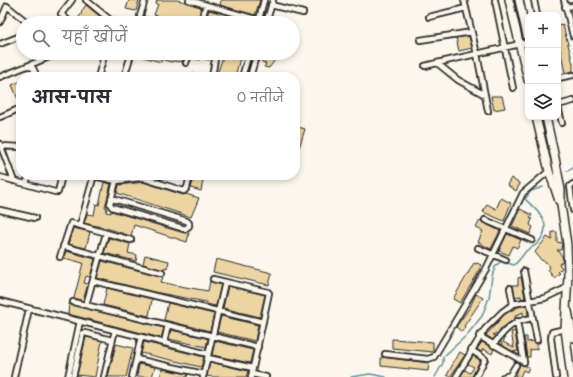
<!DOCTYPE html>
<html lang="hi">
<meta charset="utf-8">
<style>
:root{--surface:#fff;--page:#f2f2f3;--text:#2b2b33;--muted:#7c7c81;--line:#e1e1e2}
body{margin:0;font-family:"Playpen Sans","Playpen Sans Deva",sans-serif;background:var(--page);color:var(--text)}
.controls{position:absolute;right:12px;top:12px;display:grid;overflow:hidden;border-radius:8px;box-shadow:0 2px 6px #0003}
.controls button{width:36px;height:36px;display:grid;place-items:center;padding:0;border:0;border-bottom:1px solid var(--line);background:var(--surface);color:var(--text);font:20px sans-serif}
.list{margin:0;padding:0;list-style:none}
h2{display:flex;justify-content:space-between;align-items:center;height:52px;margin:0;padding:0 16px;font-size:17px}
h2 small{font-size:13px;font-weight:400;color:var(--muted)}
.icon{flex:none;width:22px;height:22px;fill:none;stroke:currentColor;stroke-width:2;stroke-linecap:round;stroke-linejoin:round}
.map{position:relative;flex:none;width:573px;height:377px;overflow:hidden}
.search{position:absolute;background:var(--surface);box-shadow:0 2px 6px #0003;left:16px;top:16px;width:284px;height:44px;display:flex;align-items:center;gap:10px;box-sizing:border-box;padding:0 14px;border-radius:22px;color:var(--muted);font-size:15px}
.panel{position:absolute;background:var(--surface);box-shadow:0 2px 6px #0003;left:16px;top:72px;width:284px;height:108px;border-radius:16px}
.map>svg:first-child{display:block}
</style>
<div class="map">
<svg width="573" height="377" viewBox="0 0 573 377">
<rect width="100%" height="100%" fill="#fbf7ec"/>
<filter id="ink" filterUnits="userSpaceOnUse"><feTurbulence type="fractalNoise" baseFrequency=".025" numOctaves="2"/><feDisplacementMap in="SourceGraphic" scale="8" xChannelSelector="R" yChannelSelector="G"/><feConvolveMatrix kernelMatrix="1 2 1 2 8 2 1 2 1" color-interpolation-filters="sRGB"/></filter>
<g filter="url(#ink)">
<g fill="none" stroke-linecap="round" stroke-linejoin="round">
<path stroke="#648d9f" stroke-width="1.5" d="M 567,171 L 573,168
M 351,377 L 370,374 L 386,377
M 435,377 L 443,363 L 443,357 L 467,335 L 482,316 L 489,298 L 492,276 L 495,267 L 501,261 L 514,265 C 519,261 522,256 526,251 C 529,248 534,247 537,244 C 555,225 539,212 525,199 L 531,191 L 543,187"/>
</g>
<path fill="#edd4a3" stroke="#2b2b2b" d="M 129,0 L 139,0 L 136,11 L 126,9 Z
M 157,0 L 178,0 L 201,7 L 197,23 L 179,22 L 154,15 L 158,4 L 156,4 Z
M 221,0 L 260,0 L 255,15 L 220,5 Z
M 86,5 L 103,19 L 108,23 L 80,23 L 77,20 L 82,13 L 81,12 Z
M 209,10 L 252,22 L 252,23 L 225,23 L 220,22 L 219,23 L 205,23 Z
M 563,25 L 573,64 L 573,71 L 565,73 L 561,53 L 559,45 L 558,45 L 558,26 Z
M 469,36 L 472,48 L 459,51 L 456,38 Z
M 144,53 L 186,53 L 182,62 L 179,61 L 179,62 L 174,61 L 171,62 L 161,59 L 161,62 L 143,57 Z
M 194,53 L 211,53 L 209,60 L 202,58 L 200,60 L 192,58 L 191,60 Z
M 264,53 L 277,53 L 275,60 L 269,68 L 264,67 L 266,64 L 262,62 Z
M 232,54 L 235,56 L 240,58 L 235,77 L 216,77 L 223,57 L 227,58 L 228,56 L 232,56 Z
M 19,82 L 21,82 L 20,104 L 12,85 Z
M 491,96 L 502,96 L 505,108 L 494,110 Z
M 295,126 L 305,129 L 298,151 L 295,150 Z
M 195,175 L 204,175 L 201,191 L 191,188 Z
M 511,178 L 520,184 L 516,191 L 507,185 Z
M 104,182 L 111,184 L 105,207 L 107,208 L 106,212 L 111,213 L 111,211 L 184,233 L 189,233 L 187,242 L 134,225 L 131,236 L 106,228 L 84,223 L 87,214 L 94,215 L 96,204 L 99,205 Z
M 143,182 L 183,195 L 186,194 L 199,198 L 191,217 L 117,193 L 119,185 Z
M 501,198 L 511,203 L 504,221 L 483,212 L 487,204 L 496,209 Z
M 520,209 L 532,215 L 530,218 L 532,219 L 530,225 L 533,227 L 530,234 L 512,226 Z
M 480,220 L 484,223 L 500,231 L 491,249 L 478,242 L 483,231 L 476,228 Z
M 73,228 L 90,232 L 86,248 L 68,244 Z
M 552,232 L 557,232 L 557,242 L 562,243 L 561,250 L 557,250 L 562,256 L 563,261 L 559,264 L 562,268 L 558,272 L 560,273 L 554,278 L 548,270 L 550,268 L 546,262 L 541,260 L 535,252 L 547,237 L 552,240 Z
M 507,234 L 521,240 L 517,248 L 513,246 L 509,255 L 499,251 Z
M 109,238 L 130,244 L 128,253 L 137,255 L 136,261 L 104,253 Z
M 66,251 L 95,259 L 90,277 L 86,276 L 84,283 L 88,284 L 83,301 L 74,298 L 83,263 L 64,258 Z
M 145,255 L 169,261 L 167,269 L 164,268 L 164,270 L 143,264 Z
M 216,259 L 272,273 L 269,285 L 213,272 Z
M 102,261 L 163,277 L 161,282 L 174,285 L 208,291 L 210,281 L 221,285 L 216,306 L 206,304 L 206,302 L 154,292 L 97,278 Z
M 474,263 L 476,264 L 477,263 L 481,265 L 480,267 L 481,268 L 460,303 L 453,299 Z
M 521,277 L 525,298 L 521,299 L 521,296 L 515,297 L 513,285 L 518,285 L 518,278 Z
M 228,286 L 265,295 L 260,317 L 223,308 Z
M 107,288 L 152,299 L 149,316 L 103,305 Z
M 476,294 L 483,298 L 464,326 L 465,327 L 462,332 L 456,327 L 470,307 Z
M 168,303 L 214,314 L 210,331 L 164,320 Z
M 69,304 L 164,328 L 161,338 L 68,314 Z
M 527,305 L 528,315 L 523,316 L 523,312 L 515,316 L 516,318 L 513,320 L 493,335 L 497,335 L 493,340 L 486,335 L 505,314 L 518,307 Z
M 221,316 L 258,325 L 255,341 L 217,332 Z
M 171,330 L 206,338 L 208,339 L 206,347 L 169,339 Z
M 515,331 L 518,351 L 514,352 L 501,345 L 502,343 L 500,342 L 504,337 L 505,338 L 503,342 L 514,348 L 511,332 Z
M 86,337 L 102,341 L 95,377 L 77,375 Z
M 524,337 L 527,337 L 527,342 L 534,341 L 537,344 L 537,349 L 530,350 L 530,357 L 527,357 Z
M 392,339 L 433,342 L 433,352 L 392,348 Z
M 215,341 L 253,350 L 250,363 L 212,355 Z
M 144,342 L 204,357 L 201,367 L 141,353 Z
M 482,342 L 494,349 L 492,354 L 483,349 L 481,352 L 477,349 Z
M 116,344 L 133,348 L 126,377 L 108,377 Z
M 460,352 L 465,355 L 450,377 L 447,375 L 453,364 L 452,363 L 455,359 L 456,359 Z
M 473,356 L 480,360 L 472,377 L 460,377 L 465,370 L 470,373 L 474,367 L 468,364 Z
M 381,357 L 429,363 L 428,371 L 381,366 Z
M 210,362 L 248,371 L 246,377 L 213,377 L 207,376 Z
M 139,364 L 155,367 L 152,377 L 137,377 Z
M 520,364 L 529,367 L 527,372 L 523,370 L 520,377 L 515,377 Z
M 162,369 L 188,374 L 187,377 L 160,377 Z"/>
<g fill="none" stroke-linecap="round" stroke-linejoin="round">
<defs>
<path id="street" d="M 86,0 L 114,23
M 189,0 L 266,22
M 464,0 L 477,54 L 488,111
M 495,0 L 513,88
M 534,0 L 537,15
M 564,0 L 573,36
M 271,5 L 303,13
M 565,7 L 573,6
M 429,17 L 466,8
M 141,19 L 155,23
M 0,22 L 7,6 L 28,23
M 71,23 L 61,14 L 72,0
M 142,23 L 140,16 L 145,0
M 201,23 L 206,5
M 258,23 L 264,0
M 266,23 L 273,0
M 420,40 L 472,32
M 0,44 L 23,35
M 236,53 L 256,59
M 186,63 L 190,53
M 29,66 L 33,68 L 37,77
M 425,66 L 437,63
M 0,77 L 59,53
M 98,77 L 105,53
M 124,77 L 130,58
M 157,77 L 204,77
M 212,77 L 216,53
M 242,77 L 249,53
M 250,77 L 257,53
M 558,78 L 573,75
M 485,95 L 458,80 L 437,63 L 520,44 L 528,43
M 558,105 L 573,101
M 558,107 L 562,123
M 0,117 L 21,108
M 0,144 L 14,181
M 1,146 L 21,147
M 94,176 L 116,181 L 166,175
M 0,177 L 55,192 L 58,192 L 62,175
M 146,179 L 184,191 L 187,188 L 190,175
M 26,184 L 29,175
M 573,184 L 570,186 L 573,210
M 111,198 L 187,221 L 189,223 L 189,226 L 185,229 L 112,207 L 110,204 L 116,181
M 0,210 L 35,218
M 485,220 L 532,240
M 80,225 L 94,175
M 63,246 L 162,273
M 478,248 L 506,260
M 60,257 L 71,223 L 131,240
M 524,271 L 537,340
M 213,279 L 268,292 L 269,293 L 251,377
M 93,281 L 263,322
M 510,288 L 513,304
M 0,301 L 208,354
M 73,302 L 258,347
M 86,305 L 106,233
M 517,321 L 524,362
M 479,336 L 524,362
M 164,343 L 168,325
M 493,345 C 506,329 511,322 532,318
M 471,350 L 485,359 L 476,377
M 385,354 L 428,359 L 434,357 L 486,269 L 523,193 L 549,171
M 208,358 L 253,368
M 136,359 L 204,374
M 252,374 L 266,377
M 510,375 L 516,365
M 14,377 L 29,309
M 68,377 L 80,321
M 73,377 L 83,333 L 85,333 L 112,340
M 104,377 L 115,330
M 132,377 L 141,337
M 203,377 L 225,282
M 456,377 L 485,329 L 502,312 L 513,304 L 545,298 L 566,288
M 503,377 L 510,375 L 509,377
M 556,377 L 551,338 L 552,332 L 565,329"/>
<path id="secondary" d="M 509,0 L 528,80
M 519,0 L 528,40
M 536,117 L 549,171 L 559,201
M 546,117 L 555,158 L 561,190 L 561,205 L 567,244 L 568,275 L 565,329 L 571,377
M 568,311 L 573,338"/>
</defs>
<use href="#street" stroke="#2b2b2b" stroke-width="8"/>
<use href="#secondary" stroke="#2b2b2b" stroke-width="10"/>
<use href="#street" stroke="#fbf7ec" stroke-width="4.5"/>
<use href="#secondary" stroke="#fbf7ec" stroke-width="7"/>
</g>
</g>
</svg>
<div class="controls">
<button>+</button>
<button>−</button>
<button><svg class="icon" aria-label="layers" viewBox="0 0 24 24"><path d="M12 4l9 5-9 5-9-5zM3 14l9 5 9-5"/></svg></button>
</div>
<div class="search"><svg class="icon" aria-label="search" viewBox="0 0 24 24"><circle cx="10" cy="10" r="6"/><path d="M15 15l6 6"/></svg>यहाँ खोजें</div>
<section class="panel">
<h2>आस-पास<small>0 नतीजे</small></h2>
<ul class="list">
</ul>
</section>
</div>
